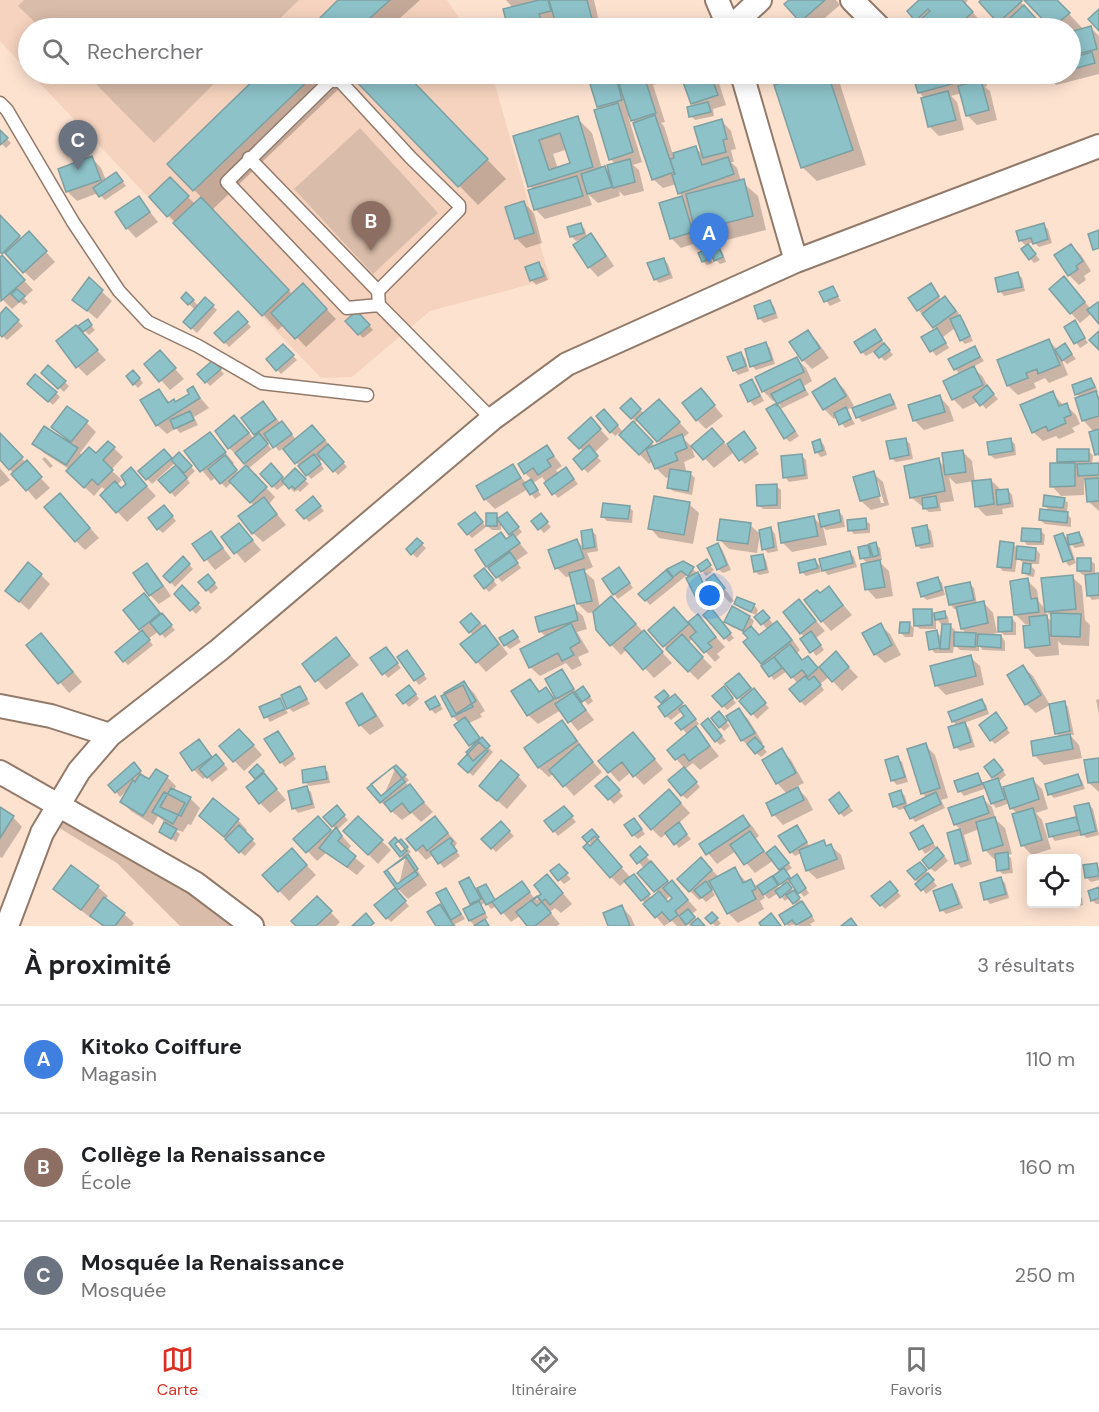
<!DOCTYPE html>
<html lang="fr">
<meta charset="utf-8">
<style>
:root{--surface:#fff;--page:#f2f2f2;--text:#202124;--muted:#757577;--line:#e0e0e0;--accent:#d93025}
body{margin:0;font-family:"DM Sans",sans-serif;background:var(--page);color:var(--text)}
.controls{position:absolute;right:18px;bottom:18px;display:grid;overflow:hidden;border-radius:6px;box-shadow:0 3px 15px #0003}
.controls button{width:54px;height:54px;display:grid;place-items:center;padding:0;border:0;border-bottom:2px solid var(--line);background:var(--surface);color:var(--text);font:30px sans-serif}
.you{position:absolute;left:710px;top:596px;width:21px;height:21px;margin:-15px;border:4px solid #fff;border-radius:50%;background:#1a73e8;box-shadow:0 0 0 9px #1a73e833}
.badge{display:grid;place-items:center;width:39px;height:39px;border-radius:50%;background:var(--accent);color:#fff;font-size:20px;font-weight:700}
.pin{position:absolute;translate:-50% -50px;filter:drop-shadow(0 2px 3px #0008)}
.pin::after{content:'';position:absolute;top:32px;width:21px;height:18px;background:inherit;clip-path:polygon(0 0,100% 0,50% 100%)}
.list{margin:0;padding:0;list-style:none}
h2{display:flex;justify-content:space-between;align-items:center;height:78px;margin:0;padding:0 24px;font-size:26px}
h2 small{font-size:20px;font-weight:400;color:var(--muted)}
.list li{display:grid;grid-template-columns:39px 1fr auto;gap:18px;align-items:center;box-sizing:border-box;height:108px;padding:0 24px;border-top:2px solid var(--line)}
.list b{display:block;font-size:22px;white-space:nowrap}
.list p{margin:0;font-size:20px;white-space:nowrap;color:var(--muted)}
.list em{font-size:20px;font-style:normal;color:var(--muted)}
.icon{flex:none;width:33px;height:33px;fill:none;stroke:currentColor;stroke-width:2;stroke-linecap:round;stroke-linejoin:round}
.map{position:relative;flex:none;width:1099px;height:926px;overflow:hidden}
.search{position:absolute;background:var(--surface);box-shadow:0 3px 15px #0003;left:18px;right:18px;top:18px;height:66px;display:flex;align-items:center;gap:15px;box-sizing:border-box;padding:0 21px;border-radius:33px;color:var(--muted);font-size:22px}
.sheet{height:402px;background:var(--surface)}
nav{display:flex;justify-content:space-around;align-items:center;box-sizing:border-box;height:84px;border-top:2px solid var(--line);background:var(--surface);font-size:16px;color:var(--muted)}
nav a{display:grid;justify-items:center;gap:3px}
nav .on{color:var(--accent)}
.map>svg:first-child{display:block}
</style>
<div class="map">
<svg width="1099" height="926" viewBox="0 0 1099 926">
<rect width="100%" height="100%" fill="#fde2d0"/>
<path fill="#f5d3be" d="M 0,0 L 447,0 L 466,28 L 28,28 L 28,71 L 0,41 Z
M 31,74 L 492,74 L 550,279 L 430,311 L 352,377 L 321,378 Z"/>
<path fill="#d9bca9" d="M 24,0 L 299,0 L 270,28 L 41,28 L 18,6 Z
M 86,74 L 85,74 L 224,74 L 154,143 Z
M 360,128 L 438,213 L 373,274 L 294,189 Z
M 65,794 L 200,876 L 267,926 L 180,926 L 117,863 L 56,826 Z"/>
<path fill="#0003" fill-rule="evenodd" d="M 340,0 L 420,0 L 389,28 L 312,28 Z
M 506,0 L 594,0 L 600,26 L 604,28 L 558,28 L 556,21 L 548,23 L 549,28 L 510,28 L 505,10 L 513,8 Z
M 791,0 L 836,0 L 840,5 L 813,28 L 809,28 L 786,4 Z
M 921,0 L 968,0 L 965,4 L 987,28 L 926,28 L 917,20 Z
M 979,0 L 1019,0 L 1044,28 L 1004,28 Z
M 1026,0 L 1056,0 L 1084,30 L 1091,28 L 1099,36 L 1099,74 L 1056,85 L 1047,75 L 1046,74 L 1070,74 L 1070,28 L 1053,28 Z
M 262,74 L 340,74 L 347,81 L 212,210 L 293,295 L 303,285 L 336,319 L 306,347 L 284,324 L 278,330 L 151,197 L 170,179 L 195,204 L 202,198 L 169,164 Z
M 351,74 L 405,74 L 506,179 L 478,205 Z
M 589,74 L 657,74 L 659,83 L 653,85 L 665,122 L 661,123 L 664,126 L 673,155 L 695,147 L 704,156 L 722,121 L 731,131 L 736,149 L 731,150 L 734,162 L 731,162 L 737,168 L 741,181 L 758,196 L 766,230 L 711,244 L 699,233 L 702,241 L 681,248 L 671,238 L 661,204 L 683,197 L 679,193 L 676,184 L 663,188 L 653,179 L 635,123 L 628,116 L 642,162 L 633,165 L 639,170 L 644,191 L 624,196 L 619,191 L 620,196 L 598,203 L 588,194 L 592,205 L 545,219 L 535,209 L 534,190 L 530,186 L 515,137 L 577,118 L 592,133 L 602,169 L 605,168 L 611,173 L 616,164 L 610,159 L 601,110 L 598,107 ZM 568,149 L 572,164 L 558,169 L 553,154 Z
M 682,74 L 716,74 L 726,105 L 713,109 L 714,116 L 695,120 L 691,116 L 695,107 L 692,104 Z
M 813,74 L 829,74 L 840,84 L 866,165 L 817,181 L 802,167 L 776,86 Z
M 914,74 L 984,74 L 987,86 L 985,87 L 990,91 L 997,120 L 977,125 L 968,116 L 962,93 L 951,96 L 957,102 L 964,130 L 939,136 L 930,127 L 923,99 L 925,99 L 919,92 Z
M 0,132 L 11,143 L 6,148 L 0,142 Z
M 92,158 L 101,168 L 106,180 L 120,178 L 126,186 L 105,200 L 98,193 L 77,201 L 68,192 L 60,170 Z
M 139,198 L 158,222 L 136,238 L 127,228 Z
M 524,203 L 534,213 L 542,243 L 526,248 L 516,238 Z
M 0,217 L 22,239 L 38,243 L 55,262 L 34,281 L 0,249 Z
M 580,225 L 585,229 L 587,238 L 591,235 L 600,245 L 614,266 L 598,277 L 589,267 L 585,238 L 576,241 L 571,236 Z
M 1043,225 L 1048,229 L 1052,243 L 1039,247 L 1034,242 L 1025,245 L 1020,240 Z
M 1071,246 L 1081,255 L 1091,271 L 1084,276 L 1086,280 L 1079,285 L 1069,275 Z
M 719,249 L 723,253 L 726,262 L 720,264 L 716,260 Z
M 1023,250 L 1032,250 L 1040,260 L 1034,263 Z
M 706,251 L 710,256 L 713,263 L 707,265 L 703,261 Z
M 2,257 L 33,290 L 24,298 L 28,302 L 24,305 L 20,302 L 12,309 L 0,297 L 0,259 Z
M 664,260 L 668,264 L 673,278 L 659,283 L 655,279 Z
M 538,264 L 543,268 L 548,280 L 536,285 L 532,280 L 527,268 Z
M 1018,274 L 1022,278 L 1025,291 L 1004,296 L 1000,291 Z
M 1064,278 L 1091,309 L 1099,305 L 1099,322 L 1092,313 L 1080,323 L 1071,313 Z
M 89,280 L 112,301 L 97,319 L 74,300 Z
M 931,285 L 942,301 L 945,298 L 955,308 L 964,321 L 973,341 L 965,344 L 961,340 L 955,328 L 943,337 L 949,348 L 936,356 L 923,337 L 937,329 L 918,310 Z
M 833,288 L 841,301 L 830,306 L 821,293 Z
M 186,294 L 199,306 L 206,299 L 217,310 L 197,333 L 185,322 L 195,310 L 183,298 Z
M 769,302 L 774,306 L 778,318 L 764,323 L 760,319 L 756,307 Z
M 6,309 L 23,326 L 7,340 L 0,333 L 0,316 Z
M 238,313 L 251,327 L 229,347 L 216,333 Z
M 362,317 L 373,330 L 363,338 L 347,321 Z
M 87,321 L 95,330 L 89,335 L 81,327 Z
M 1074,322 L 1088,343 L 1080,348 L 1066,327 Z
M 875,331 L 893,355 L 885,361 L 875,351 L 866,356 L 862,352 Z
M 808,332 L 817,341 L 829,358 L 812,369 L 803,360 Z
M 85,337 L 106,360 L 87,376 L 78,367 Z
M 1049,341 L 1058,350 L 1065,345 L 1076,359 L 1067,364 L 1061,358 L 1068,375 L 1049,383 L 1045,378 L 1034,383 L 1036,388 L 1018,395 L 1008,386 Z
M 766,344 L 770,348 L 775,364 L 756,370 L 752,366 Z
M 283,346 L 297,360 L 281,374 L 268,360 Z
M 975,348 L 984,361 L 973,367 L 983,377 L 989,389 L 998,399 L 986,409 L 979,401 L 963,409 L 953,399 L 960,374 L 955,369 Z
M 741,354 L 745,358 L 749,371 L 738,375 L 734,370 Z
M 797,359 L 806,368 L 812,381 L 804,386 L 809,395 L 780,409 L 799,436 L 790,442 L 785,438 L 778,409 L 781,407 L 776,399 L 773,401 L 763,391 Z
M 169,362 L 184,379 L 170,390 L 146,364 Z
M 213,362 L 224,374 L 210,386 L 199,374 Z
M 48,367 L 69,386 L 64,392 L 43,373 Z
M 138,376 L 143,383 L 138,388 L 134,384 Z
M 1091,379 L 1095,384 L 1098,392 L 1096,393 L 1099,396 L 1099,428 L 1097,429 L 1099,431 L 1099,456 L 1097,454 L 1094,432 L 1083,420 L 1080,398 L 1077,394 Z
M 835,380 L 845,390 L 854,406 L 847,410 L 855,424 L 845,428 L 837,416 L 834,419 L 824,409 Z
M 751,381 L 756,385 L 764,401 L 754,406 L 750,401 L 742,385 Z
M 33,388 L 56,393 L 60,397 L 53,405 Z
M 192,388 L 209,408 L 194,417 L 198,425 L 180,433 L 176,428 L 167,434 L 157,425 L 159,390 L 170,403 L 176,404 L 191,394 Z
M 701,390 L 723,416 L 706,429 L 697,420 Z
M 1052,393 L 1064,406 L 1066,405 L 1076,415 L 1080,424 L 1072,428 L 1075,432 L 1059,439 L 1056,436 L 1043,441 L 1033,432 Z
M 889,396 L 894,400 L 897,409 L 862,422 L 858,417 L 854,409 Z
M 940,397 L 949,407 L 954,421 L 924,430 L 915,421 L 910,406 Z
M 631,400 L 644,414 L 669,411 L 689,433 L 683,438 L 691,446 L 695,457 L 684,462 L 686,470 L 680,472 L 690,473 L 695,478 L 692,495 L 673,491 L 669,487 L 671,476 L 666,478 L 656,468 L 653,460 L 649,464 L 619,433 L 615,436 L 611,432 L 609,415 L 623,432 L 635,421 L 622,408 ZM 639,419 L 661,444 L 655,447 L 634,424 Z
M 263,403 L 281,424 L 282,423 L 287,427 L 296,440 L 322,436 L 347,467 L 338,475 L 323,458 L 319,462 L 324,469 L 311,479 L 284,448 L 279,451 L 270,440 L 266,443 L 272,449 L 248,469 L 275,497 L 269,504 L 286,525 L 263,542 L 253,533 L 254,506 L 232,482 L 226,488 L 216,477 L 211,481 L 186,451 L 210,434 L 234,463 L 232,465 L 239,474 L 248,466 L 229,448 L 217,432 L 243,426 L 254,439 L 257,436 L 244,418 Z
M 87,423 L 96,432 L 80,453 L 82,455 L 96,456 L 114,448 L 123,457 L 111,470 L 122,480 L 117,485 L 122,490 L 140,479 L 156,496 L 127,522 L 102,495 L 106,491 L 102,487 L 94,496 L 77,480 L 69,469 L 44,453 L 34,444 L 73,447 L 74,445 L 53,427 Z
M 600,429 L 609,439 L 594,453 L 601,461 L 588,473 L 575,460 L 584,452 L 570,438 Z
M 744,433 L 759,454 L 745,464 L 734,452 L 714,468 L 693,446 L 722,440 L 727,446 Z
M 0,435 L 50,488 L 36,500 L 0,458 Z
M 905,439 L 910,444 L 913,459 L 896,462 L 891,458 Z
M 1010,440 L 1015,444 L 1016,455 L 995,459 L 990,455 Z
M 820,441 L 824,445 L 827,455 L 821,457 L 816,452 Z
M 547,447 L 562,466 L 556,470 L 559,474 L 570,474 L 578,484 L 558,498 L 542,477 L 533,483 L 541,495 L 535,499 L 528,489 L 495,509 L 485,499 L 512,466 L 526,483 L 532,480 L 525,473 Z
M 164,451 L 173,460 L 179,454 L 195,471 L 187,479 L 190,483 L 175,497 L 160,480 L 178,465 L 176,462 L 152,484 L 140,471 Z
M 962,451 L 972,461 L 975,482 L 991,480 L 1001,490 L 1008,490 L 1012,495 L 1014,507 L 1002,509 L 1003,514 L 986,516 L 976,506 L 974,481 L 956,484 L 949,477 L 954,501 L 940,503 L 941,511 L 929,512 L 912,498 L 938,460 L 945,467 Z
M 1088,451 L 1093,455 L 1092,465 L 1099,464 L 1099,511 L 1089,502 L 1087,480 L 1084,480 L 1084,495 L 1061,496 L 1052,486 L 1062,465 L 1059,461 Z
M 801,455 L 806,460 L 808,479 L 789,482 L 785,477 Z
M 45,457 L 53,466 L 50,468 L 42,459 Z
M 271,465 L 285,480 L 295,470 L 309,484 L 300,492 L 298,490 L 294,492 L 286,483 L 277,490 L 273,486 Z
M 0,468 L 10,480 L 0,487 Z
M 873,473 L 883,482 L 889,505 L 871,510 L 861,501 L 855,478 ZM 875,482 L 878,482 L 884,503 L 881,503 Z
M 776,486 L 781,490 L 781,509 L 763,509 L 758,505 Z
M 1064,499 L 1068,503 L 1067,511 L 1064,511 L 1071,518 L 1071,527 L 1045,524 L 1040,520 L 1051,512 L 1044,505 Z
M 317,503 L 324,511 L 309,522 L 305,518 Z
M 69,504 L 99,538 L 85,550 L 76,541 Z
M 689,504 L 699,513 L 693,544 L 659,538 L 650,528 Z
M 629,507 L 633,511 L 632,523 L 607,521 L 603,517 Z
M 168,511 L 176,521 L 163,533 L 158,529 Z
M 839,512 L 843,516 L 845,527 L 826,530 L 823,527 L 827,545 L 792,552 L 783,543 L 814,518 L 822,526 Z
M 496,515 L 500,519 L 511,518 L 522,532 L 515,538 L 528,553 L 516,561 L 521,568 L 502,582 L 487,566 L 507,540 L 513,536 L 501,521 L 501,530 L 492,530 L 487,526 Z
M 479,518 L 486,527 L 472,538 L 468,534 Z
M 545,520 L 551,527 L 544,533 L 533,522 Z
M 865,520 L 870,524 L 870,533 L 854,534 L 850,530 Z
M 239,525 L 261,550 L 245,563 L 223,537 Z
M 750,525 L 760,534 L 757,553 L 729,549 L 719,539 Z
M 927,527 L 931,531 L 934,547 L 921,549 L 917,545 Z
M 771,529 L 775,534 L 778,551 L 768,553 L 764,549 Z
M 592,531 L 596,535 L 598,551 L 587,553 L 593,567 L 584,571 L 594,580 L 600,608 L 621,608 L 672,663 L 654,678 L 627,649 L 621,655 L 597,630 L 595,612 L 588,613 L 578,604 L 571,576 L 566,577 L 557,568 L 577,541 L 584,548 Z
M 1041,531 L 1045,535 L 1044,545 L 1027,545 L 1023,540 Z
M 211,533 L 231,558 L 215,570 L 194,544 Z
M 1079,533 L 1083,538 L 1085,546 L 1075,548 L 1069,542 L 1076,563 L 1069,566 L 1065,561 L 1063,534 L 1070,541 Z
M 417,540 L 426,548 L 417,558 L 408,549 Z
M 875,544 L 880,548 L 882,560 L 878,561 L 889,571 L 893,596 L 876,599 L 867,589 L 868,564 L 862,558 L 860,548 Z
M 1013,544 L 1017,548 L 1036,549 L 1040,554 L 1039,564 L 1029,564 L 1035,570 L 1034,577 L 1028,576 L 1023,572 L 1024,563 L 1017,558 L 1015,572 L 1003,571 L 998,566 Z
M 717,545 L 722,549 L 731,570 L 723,573 L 718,569 Z
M 850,553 L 854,557 L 857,567 L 828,575 L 820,566 L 821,572 L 806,576 L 802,572 L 815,561 L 823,569 Z
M 762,556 L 766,560 L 769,573 L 759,575 L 755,571 Z
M 183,558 L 193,569 L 175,587 L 165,576 Z
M 1090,560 L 1095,564 L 1095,575 L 1099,575 L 1099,599 L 1092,600 L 1088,595 L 1086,575 L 1083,575 L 1078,571 Z
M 706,561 L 714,570 L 706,576 L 702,571 Z
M 683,563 L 693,569 L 702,579 L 713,604 L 705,608 L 700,603 L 691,577 L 687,575 L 650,605 L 640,594 L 666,571 Z
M 147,565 L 156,574 L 171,596 L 159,604 L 150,595 Z
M 623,573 L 633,588 L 618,599 L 614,594 Z
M 488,574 L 497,585 L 489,592 L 485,588 Z
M 41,575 L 50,584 L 29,610 L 7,591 Z
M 1072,577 L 1082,586 L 1085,620 L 1090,625 L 1089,646 L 1062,645 L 1058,641 L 1059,655 L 1036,657 L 1027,648 L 1031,624 L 1025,624 L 1016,615 L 1027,580 L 1037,590 L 1039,602 L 1046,610 ZM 1046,611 L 1053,618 L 1053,623 L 1047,617 Z
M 938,578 L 942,583 L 945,595 L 927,600 L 922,596 Z
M 212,580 L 218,588 L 211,594 L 200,582 Z
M 718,580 L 734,601 L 730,603 L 724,596 L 722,597 L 718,593 Z
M 970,584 L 974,588 L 977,604 L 984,603 L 993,613 L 997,633 L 989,635 L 1001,636 L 1005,641 L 1005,651 L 983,650 L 979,646 L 979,651 L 960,650 L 954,644 L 953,653 L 935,653 L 931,649 L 936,632 L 943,638 L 950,626 L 955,630 L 954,634 L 968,635 L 962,629 L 958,608 L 954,609 L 950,604 Z
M 182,587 L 202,608 L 196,614 L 176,594 Z
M 829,588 L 852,615 L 831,631 L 822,621 Z
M 799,601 L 825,631 L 816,638 L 824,650 L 816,656 L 801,633 Z
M 736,604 L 754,605 L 758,610 L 756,615 L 740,608 Z
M 153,605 L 175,630 L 165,638 L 159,631 L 148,639 L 153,645 L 128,665 L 124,661 L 143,631 L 125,610 Z
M 573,607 L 583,616 L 587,629 L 577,632 L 589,652 L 578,657 L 582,665 L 572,670 L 566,663 L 540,676 L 530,667 L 546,637 L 540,631 Z
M 931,610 L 935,614 L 944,613 L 948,617 L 949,623 L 941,624 L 936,618 L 936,629 L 920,629 L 915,625 Z
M 715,615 L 734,638 L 729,642 L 725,638 Z
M 697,616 L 725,647 L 717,654 L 720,657 L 715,662 L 693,638 L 688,643 L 712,667 L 698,680 L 664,646 Z
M 767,616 L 774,625 L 777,623 L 787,632 L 800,650 L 797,653 L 804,661 L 808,658 L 819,669 L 836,654 L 858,677 L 842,691 L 829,677 L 820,684 L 824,690 L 805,706 L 791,690 L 798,684 L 787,671 L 774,680 L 762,663 L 750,639 L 745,633 L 730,626 L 726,622 L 750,617 L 754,621 L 751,628 L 760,636 L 768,630 L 756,617 Z
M 1012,618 L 1016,623 L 1016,635 L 1004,635 L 1000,631 Z
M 476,619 L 495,637 L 508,654 L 486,672 L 463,645 L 474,636 L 470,632 Z
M 909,624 L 914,628 L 913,637 L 905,637 L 900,632 Z
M 880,625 L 890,634 L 901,655 L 885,663 L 875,654 Z
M 517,636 L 521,642 L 510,649 L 505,645 Z
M 336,639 L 359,665 L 326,690 L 304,665 Z
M 50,644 L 82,682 L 69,693 L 28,645 Z
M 407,652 L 427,679 L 419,685 L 415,680 Z
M 390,653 L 401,668 L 388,678 L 372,658 Z
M 970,657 L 980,666 L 984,685 L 946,695 L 936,685 Z
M 1023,667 L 1033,676 L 1050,705 L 1036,713 L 1026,704 Z
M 562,671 L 577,693 L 587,692 L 593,701 L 588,705 L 578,693 L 575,695 L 594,720 L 578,731 L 561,710 L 538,724 L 528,715 L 530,681 L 541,692 L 546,689 L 558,701 L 547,680 Z
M 744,679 L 769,708 L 757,719 L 727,684 Z
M 464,683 L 474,693 L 485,711 L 480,714 L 482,717 L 469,723 L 481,740 L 493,752 L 473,776 L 460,764 L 473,748 L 459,723 L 453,716 L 443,696 Z
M 300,688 L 310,704 L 293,712 L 289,708 Z
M 414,691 L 419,699 L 409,707 L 405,703 Z
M 664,692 L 671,699 L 679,700 L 689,711 L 699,724 L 695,727 L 719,756 L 700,770 L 693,763 L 685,769 L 700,787 L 687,799 L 682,795 L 684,768 L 669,750 L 688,735 L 677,723 L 686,716 L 682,711 L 671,720 L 666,716 L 660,708 L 664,704 L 657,697 Z
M 728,693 L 736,703 L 727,710 L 723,706 Z
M 362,695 L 371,705 L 384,726 L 370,735 L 360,725 L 348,704 Z
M 434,698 L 443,709 L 435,714 L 431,709 Z
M 1099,699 L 1099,714 L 1096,700 Z
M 280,700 L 288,713 L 270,722 L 261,708 Z
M 981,700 L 986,705 L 989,714 L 964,723 L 969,728 L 975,747 L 960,751 L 956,747 L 957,726 L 953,721 Z
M 1064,703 L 1068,707 L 1074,735 L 1070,735 L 1079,745 L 1082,758 L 1044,765 L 1035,756 L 1032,742 L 1060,737 L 1056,733 Z
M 739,710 L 748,719 L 763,743 L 761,745 L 767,752 L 761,757 L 742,740 L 728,717 Z
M 723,718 L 730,726 L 724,731 L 720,727 Z
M 1000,719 L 1010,733 L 995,744 L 991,740 Z
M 562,722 L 572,732 L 585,751 L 584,752 L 602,772 L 574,796 L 554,773 L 549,777 L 539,768 L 526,748 Z
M 713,725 L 726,741 L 720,745 L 716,741 Z
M 278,733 L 296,759 L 285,767 L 281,762 Z
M 249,740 L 262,755 L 244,771 L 221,747 Z
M 199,741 L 214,758 L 221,761 L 228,769 L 212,782 L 207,776 L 203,779 L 194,770 Z
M 642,744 L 663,769 L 644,785 L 631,772 L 619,782 L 600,761 Z
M 925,745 L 935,755 L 948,798 L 941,800 L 945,808 L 915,822 L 906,808 L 899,810 L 894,806 L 901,792 L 905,796 L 908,807 L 927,798 L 922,793 Z
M 782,750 L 791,760 L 804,783 L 796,787 L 807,798 L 813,810 L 783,825 L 774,815 L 768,804 L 787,794 L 777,783 Z
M 897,758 L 902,762 L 908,782 L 897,785 L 893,781 L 887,761 Z
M 1099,760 L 1099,792 L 1089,783 Z
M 134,764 L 144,776 L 143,777 L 150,781 L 167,777 L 176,786 L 174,791 L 190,798 L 200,808 L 191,825 L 188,824 L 183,832 L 174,829 L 180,834 L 176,842 L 161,831 L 166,823 L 158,816 L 153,825 L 131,811 L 122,802 L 128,790 L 120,797 L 116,792 Z
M 999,765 L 1006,775 L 999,781 L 1003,789 L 1032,779 L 1042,789 L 1048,809 L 1036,813 L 1042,820 L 1051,849 L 1032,855 L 1022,845 L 1018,814 L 1011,808 L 1010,803 L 996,808 L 992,803 L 987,788 L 964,796 L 960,791 L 978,775 L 984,784 L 996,780 L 986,767 Z
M 257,766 L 286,800 L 270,813 L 260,803 L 258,779 L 251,772 Z
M 396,767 L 409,780 L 406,783 L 433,812 L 421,822 L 412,813 L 402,820 L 381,802 Z
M 324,768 L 328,772 L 330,783 L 309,786 L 305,782 Z
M 518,776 L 527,786 L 507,809 L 491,795 Z
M 1078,776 L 1082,781 L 1085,789 L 1054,798 L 1050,794 Z
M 611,782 L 623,796 L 614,804 L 597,786 Z
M 307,788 L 311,792 L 315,808 L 298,813 L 294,808 Z
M 843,798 L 853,811 L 844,817 L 840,813 Z
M 982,798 L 992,807 L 996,820 L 1005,828 L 1012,854 L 1008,855 L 1011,858 L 1013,873 L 1003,874 L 998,870 L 997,859 L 994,859 L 985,850 L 979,829 L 964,835 L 972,864 L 961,868 L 957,863 L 949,834 L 962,831 L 956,825 L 950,809 Z
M 679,801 L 690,813 L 678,824 L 691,839 L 679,848 L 667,833 L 661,838 L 652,829 Z
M 1089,804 L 1093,809 L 1099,835 L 1087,838 L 1083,835 L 1055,841 L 1051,836 L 1048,825 L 1079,818 Z
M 336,807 L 348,820 L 337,830 L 351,846 L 347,851 L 365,866 L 357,875 L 326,853 L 317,861 L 296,839 L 318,818 L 333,833 L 336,829 L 325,818 Z
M 0,809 L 13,817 L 22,827 L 2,858 L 0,857 Z
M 568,812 L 576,822 L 558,836 L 546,822 Z
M 743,817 L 753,827 L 759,836 L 755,839 L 767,854 L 779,852 L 792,868 L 786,872 L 792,880 L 801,881 L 809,893 L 804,897 L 792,883 L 788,885 L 806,907 L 815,921 L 810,924 L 812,926 L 799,926 L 797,924 L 788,926 L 786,924 L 797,906 L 790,897 L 785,901 L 778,893 L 769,899 L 762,893 L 765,898 L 760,901 L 764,909 L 738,923 L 728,913 L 714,886 L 711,889 L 715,895 L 706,902 L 702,898 L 699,900 L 690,891 L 701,859 L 719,877 L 735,869 L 747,883 L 751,881 L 757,887 L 772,878 L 780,889 L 783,886 L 781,884 L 783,871 L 774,860 L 755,873 L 736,851 L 717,864 L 701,845 Z
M 358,818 L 391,850 L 378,864 L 345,831 Z
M 435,818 L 457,843 L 454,848 L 460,856 L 444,868 L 433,855 L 426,860 L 408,840 Z
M 238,820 L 247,830 L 245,832 L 256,844 L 245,856 L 210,825 Z
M 501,823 L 514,836 L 496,852 L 483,839 Z
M 638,824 L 645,834 L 638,839 L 633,835 Z
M 797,827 L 810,847 L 824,842 L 828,847 L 831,846 L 841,855 L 845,869 L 817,879 L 807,870 L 801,853 L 795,856 L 791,852 Z
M 922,827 L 936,847 L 925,854 L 912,833 Z
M 592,831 L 600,840 L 598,842 L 631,878 L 638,881 L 652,899 L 658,894 L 644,868 L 632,855 L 640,849 L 670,884 L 672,882 L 697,910 L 692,914 L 704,926 L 690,926 L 688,924 L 685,926 L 677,926 L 672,921 L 664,926 L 626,881 L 620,886 L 611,877 L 590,843 ZM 671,895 L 674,899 L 669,903 L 666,900 Z
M 405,845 L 411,852 L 408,854 L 409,857 L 427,885 L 408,899 L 398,889 L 405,859 L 401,856 Z
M 292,850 L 316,875 L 289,901 L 265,876 Z
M 942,853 L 948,861 L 935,872 L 930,868 Z
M 1096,864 L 1099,867 L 1099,880 L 1091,882 L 1087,878 Z
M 559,866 L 571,879 L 564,884 L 552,872 Z
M 72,867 L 98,887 L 108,896 L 105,900 L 124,914 L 134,923 L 132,926 L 102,926 L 93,917 L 91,918 L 65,898 L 55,889 Z
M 924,868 L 937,886 L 926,894 L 910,872 Z
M 469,878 L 477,890 L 486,885 L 496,902 L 522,883 L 536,900 L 556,885 L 572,904 L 561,913 L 555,908 L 550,912 L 560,924 L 557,926 L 529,926 L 521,915 L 511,922 L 497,906 L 491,909 L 486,902 L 481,905 L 488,918 L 484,920 L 490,926 L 475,926 L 470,921 L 474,905 L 471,903 Z
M 1000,878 L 1005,883 L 1009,898 L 990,904 L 986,899 Z
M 952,886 L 956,890 L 963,908 L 946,914 L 942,910 Z
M 894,888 L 901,896 L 885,909 L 873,896 Z
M 395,890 L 409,906 L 391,922 L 387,918 Z
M 446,890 L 465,919 L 455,924 L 456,926 L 438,926 L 440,906 L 449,914 Z
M 1099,890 L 1099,904 L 1096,904 L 1092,900 Z
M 1076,894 L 1082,898 L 1083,905 L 1076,907 L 1072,904 L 1076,904 Z
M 317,898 L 340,922 L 336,926 L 298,926 Z
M 622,907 L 631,917 L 635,926 L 609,926 Z
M 712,914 L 721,923 L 718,926 L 715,926 L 708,918 Z"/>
<path fill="#8dc2c8" stroke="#7da0a3" stroke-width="1.5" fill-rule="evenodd" d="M 338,0 L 390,0 L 359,28 L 310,28 Z
M 539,0 L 548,0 L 551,11 L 539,14 L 541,20 L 520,25 L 521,28 L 508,28 L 503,9 Z
M 549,0 L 587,0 L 593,23 L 571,28 L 557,28 Z
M 789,0 L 825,0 L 800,22 L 784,4 Z
M 919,0 L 962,0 L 973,12 L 955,28 L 924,28 L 918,22 L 930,11 L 928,9 L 915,21 L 907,11 Z
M 981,0 L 1021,0 L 1022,1 L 998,23 L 979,2 Z
M 1024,0 L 1057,0 L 1070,13 L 1051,28 Z
M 1024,5 L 1039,22 L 1032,28 L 1002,28 L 1000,27 Z
M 1099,9 L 1099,31 L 1088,19 Z
M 1091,26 L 1097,49 L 1070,56 L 1070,32 Z
M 1092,52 L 1095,63 L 1070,70 L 1070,58 Z
M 260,74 L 315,74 L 193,191 L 167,164 Z
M 349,74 L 406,74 L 488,159 L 458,187 Z
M 587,74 L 615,74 L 622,100 L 597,107 Z
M 618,74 L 650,74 L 620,83 Z
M 680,74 L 710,74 L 718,95 L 691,104 Z
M 808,74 L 828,74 L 853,150 L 801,168 L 774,85 Z
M 912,74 L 978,74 L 978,77 L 918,93 Z
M 644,76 L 656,113 L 631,121 L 619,84 Z
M 981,80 L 989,110 L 966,116 L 958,86 Z
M 948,91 L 956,120 L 928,127 L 921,98 Z
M 708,102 L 711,112 L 689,117 L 687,107 Z
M 618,103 L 633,152 L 609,160 L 594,110 Z
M 655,115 L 674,172 L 652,180 L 633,123 Z
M 578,116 L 593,167 L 528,187 L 513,136 ZM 560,133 L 570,163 L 549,170 L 539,140 Z
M 722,119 L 727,139 L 723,140 L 726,152 L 703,158 L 694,127 Z
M 0,130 L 8,138 L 0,145 Z
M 696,146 L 702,165 L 728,157 L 734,174 L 678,194 L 672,175 L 675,174 L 670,159 L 674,158 L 673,153 Z
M 92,156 L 101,180 L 66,192 L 58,169 Z
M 630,159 L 635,182 L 613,188 L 607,165 Z
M 605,166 L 612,187 L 587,194 L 581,174 Z
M 116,172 L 123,181 L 99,197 L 93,188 Z
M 577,176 L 583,196 L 534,210 L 528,190 Z
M 170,177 L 189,196 L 167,217 L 149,197 Z
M 744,179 L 753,216 L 695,231 L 686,194 Z
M 139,196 L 150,212 L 126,229 L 115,212 Z
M 682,196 L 693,232 L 670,239 L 659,203 Z
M 201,197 L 289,290 L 262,316 L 173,223 Z
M 524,201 L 534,233 L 515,239 L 505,207 Z
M 0,215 L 20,236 L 2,254 L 0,252 Z
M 581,223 L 584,233 L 570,237 L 567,227 Z
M 1044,223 L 1048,239 L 1033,244 L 1031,238 L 1019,241 L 1016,231 Z
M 1099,230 L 1099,248 L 1093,250 L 1088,234 Z
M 29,231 L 47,251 L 23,273 L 5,253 Z
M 591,233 L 606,256 L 588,268 L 573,245 Z
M 1028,244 L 1036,254 L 1029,260 L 1021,249 Z
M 1071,244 L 1083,261 L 1076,266 L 1078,269 L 1068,276 L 1054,255 Z
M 719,247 L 723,257 L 714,261 L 710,251 Z
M 706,249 L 709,259 L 702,262 L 698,253 Z
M 2,255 L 25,280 L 1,301 L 0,257 Z
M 664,258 L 669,274 L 654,280 L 647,263 Z
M 539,262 L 544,276 L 530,281 L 525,267 Z
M 1018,272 L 1022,287 L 998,292 L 995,278 Z
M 1064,276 L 1085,302 L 1070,314 L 1049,289 Z
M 89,277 L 103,290 L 87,311 L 72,300 Z
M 303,283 L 327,309 L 295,339 L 271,313 Z
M 931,283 L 939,296 L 917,311 L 908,298 Z
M 833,286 L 838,296 L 824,302 L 819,292 Z
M 17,289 L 25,296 L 19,302 L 11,294 Z
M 186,292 L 194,300 L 188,305 L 181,298 Z
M 945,296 L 956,311 L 933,328 L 922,314 Z
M 205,297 L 214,305 L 191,329 L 183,322 Z
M 770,300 L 775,313 L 758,319 L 754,306 Z
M 1098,302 L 1099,303 L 1099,324 L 1087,310 Z
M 6,307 L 19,320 L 2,337 L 0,335 L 0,314 Z
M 238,311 L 248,322 L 224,343 L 214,333 Z
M 357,311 L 370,325 L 358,335 L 345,321 Z
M 960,315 L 970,336 L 960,341 L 950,319 Z
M 88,319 L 92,325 L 83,332 L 78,326 Z
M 1075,320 L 1085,338 L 1074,344 L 1064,327 Z
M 76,325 L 98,350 L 76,368 L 56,341 Z
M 937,328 L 946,343 L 930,352 L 921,337 Z
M 875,329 L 882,340 L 861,353 L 854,342 Z
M 808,330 L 820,348 L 802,361 L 789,342 Z
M 1099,331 L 1099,350 L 1089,340 Z
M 1049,339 L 1060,365 L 1038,374 L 1037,369 L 1026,373 L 1028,378 L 1007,386 L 997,360 Z
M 766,342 L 772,360 L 750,367 L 745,349 Z
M 884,343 L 890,350 L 879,358 L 874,352 Z
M 1065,343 L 1072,354 L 1062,361 L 1055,350 Z
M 283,344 L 294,355 L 276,371 L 266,359 Z
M 975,346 L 980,357 L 954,370 L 948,359 Z
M 160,350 L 176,368 L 159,382 L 144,364 Z
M 741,352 L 746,366 L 733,371 L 727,357 Z
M 797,357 L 804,372 L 762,392 L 755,377 Z
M 213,360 L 221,369 L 205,383 L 197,374 Z
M 48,365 L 66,381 L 58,389 L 41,373 Z
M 974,366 L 983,385 L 952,400 L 943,381 Z
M 133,370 L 140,378 L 133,385 L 126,376 Z
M 35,374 L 57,392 L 48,402 L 27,384 Z
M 835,378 L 846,396 L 823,410 L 812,392 Z
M 1091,378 L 1095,387 L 1075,395 L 1072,385 Z
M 752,379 L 760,396 L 748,402 L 740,385 Z
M 800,379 L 805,390 L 777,404 L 771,394 Z
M 987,385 L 994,394 L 980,406 L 973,397 Z
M 193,386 L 200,398 L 156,426 L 140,400 L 159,389 L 168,403 L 174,399 L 175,402 L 189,394 L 187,390 Z
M 701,388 L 715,405 L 696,421 L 682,403 Z
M 1053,391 L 1059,406 L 1067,403 L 1071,415 L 1064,418 L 1066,423 L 1048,431 L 1046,426 L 1032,433 L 1020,405 Z
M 1096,391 L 1099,401 L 1099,416 L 1082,421 L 1075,398 Z
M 890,394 L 894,404 L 856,418 L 852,408 Z
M 940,395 L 945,412 L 913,421 L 908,405 Z
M 631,398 L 641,409 L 631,419 L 620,408 Z
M 659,399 L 680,422 L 657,442 L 636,419 Z
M 263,401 L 276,419 L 254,435 L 241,418 Z
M 775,404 L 777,406 L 778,405 L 795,431 L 784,439 L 766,409 Z
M 67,406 L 88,421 L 71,442 L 51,427 Z
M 846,407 L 851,419 L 839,425 L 834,413 Z
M 604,409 L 618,425 L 610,433 L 596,416 Z
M 190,411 L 194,420 L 174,429 L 170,420 Z
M 234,415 L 249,433 L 228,449 L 215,431 Z
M 591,417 L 601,429 L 579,449 L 568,438 Z
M 282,421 L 292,434 L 273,448 L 264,434 Z
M 633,421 L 653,442 L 639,455 L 619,435 Z
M 312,425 L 325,440 L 295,464 L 283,449 Z
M 44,426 L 78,448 L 66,465 L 32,444 Z
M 712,428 L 724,442 L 703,460 L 691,446 Z
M 1099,429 L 1099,454 L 1095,455 L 1089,432 Z
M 744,431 L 756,448 L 739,461 L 727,444 Z
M 210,432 L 226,452 L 200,472 L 184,451 Z
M 0,433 L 23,457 L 9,470 L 0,460 Z
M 259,433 L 268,444 L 244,464 L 235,453 Z
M 682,434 L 687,448 L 675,453 L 678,460 L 655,469 L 646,449 Z
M 906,438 L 909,455 L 890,459 L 886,441 Z
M 1011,438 L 1013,451 L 989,455 L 987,442 Z
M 820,439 L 823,450 L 815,453 L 812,442 Z
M 108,441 L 115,447 L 103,460 L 113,470 L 98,485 L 92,479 L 84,488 L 66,471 L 89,447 L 96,453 Z
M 328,444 L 344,462 L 333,472 L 317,454 Z
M 547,445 L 554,456 L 547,460 L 551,466 L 538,475 L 533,468 L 524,474 L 518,464 Z
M 589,445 L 598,456 L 582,470 L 573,459 Z
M 164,449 L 172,458 L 146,480 L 138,471 Z
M 1057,449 L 1089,449 L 1089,461 L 1057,462 Z
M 963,450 L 966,472 L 945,475 L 942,453 Z
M 179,452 L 192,466 L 184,473 L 171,460 Z
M 314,454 L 321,464 L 306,476 L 298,466 Z
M 802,454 L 805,475 L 783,478 L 781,456 Z
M 225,455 L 237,470 L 220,484 L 208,469 Z
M 939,458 L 945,491 L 910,498 L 904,466 Z
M 27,460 L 42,477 L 26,491 L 11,474 Z
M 271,463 L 283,477 L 272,487 L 260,474 Z
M 1050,463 L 1075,463 L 1075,486 L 1050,487 Z
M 1099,463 L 1099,475 L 1078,476 L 1077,464 Z
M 513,464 L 521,478 L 484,500 L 476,486 Z
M 176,465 L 187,478 L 170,493 L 158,480 Z
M 246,465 L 267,487 L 250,503 L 229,481 Z
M 131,467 L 147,486 L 116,513 L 100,495 L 115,481 L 121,488 L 126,484 L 121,476 Z
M 566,467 L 574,479 L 552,495 L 544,483 Z
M 295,468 L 306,479 L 295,489 L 292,486 L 289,489 L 282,481 Z
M 670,469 L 691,472 L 688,491 L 667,488 Z
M 874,471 L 880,496 L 860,501 L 853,477 Z
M 1099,478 L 1099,501 L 1087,502 L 1085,479 Z
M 531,479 L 538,490 L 530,495 L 523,484 Z
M 991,479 L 994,504 L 975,507 L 972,481 Z
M 777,484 L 777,505 L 757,506 L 756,485 Z
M 1008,489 L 1010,503 L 997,505 L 996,490 Z
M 60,493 L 90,528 L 75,542 L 44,507 Z
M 1044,495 L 1065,498 L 1063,508 L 1043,506 Z
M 313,496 L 321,506 L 304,519 L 296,510 Z
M 654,496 L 690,502 L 684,535 L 648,529 Z
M 936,496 L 938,507 L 923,509 L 922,498 Z
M 264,497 L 277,514 L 252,534 L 238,516 Z
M 603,503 L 630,506 L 628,519 L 601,517 Z
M 164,505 L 173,516 L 157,530 L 148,518 Z
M 1040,509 L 1068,512 L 1067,523 L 1039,520 Z
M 839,510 L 841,522 L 821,527 L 818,514 Z
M 475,512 L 483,522 L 467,535 L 458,524 Z
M 507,512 L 519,527 L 509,535 L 497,519 Z
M 486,513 L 497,513 L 497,526 L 486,526 Z
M 541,513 L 548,522 L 538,530 L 531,521 Z
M 814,516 L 818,536 L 781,543 L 778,523 Z
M 866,518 L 867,529 L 848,531 L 847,520 Z
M 720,519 L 751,523 L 748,544 L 717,540 Z
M 239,523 L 253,540 L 234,554 L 221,537 Z
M 927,525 L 930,543 L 916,546 L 912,528 Z
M 771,527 L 774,547 L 762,550 L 759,530 Z
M 1022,528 L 1041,529 L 1041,542 L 1021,541 Z
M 592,529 L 595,547 L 583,549 L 581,531 Z
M 211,531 L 223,548 L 204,561 L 192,544 Z
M 501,532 L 506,539 L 513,534 L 520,543 L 486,567 L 475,550 Z
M 1079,532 L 1082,542 L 1069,545 L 1067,535 Z
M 1063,533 L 1073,559 L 1063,562 L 1054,536 Z
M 417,538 L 423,543 L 411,555 L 406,549 Z
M 577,539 L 584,558 L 555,569 L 548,550 Z
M 1000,541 L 1014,543 L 1011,568 L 997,567 Z
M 876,542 L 879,555 L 873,557 L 869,544 Z
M 718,543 L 727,565 L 717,570 L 707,548 Z
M 868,545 L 871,557 L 860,559 L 858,547 Z
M 1017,546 L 1036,548 L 1035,561 L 1016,559 Z
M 850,551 L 853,563 L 822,571 L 819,559 Z
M 510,552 L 518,563 L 496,578 L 488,568 Z
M 763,554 L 766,569 L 754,572 L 751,556 Z
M 183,556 L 190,564 L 170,583 L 163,576 Z
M 1077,558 L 1091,558 L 1091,571 L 1077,571 Z
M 707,559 L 711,565 L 701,572 L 697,566 Z
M 815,559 L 818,568 L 800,573 L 798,563 Z
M 880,560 L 885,587 L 865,590 L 861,564 Z
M 683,561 L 694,567 L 688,576 L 681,571 L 673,577 L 667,569 Z
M 28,562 L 42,574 L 19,602 L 5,591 Z
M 147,563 L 163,586 L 149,596 L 133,573 Z
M 1023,563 L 1031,564 L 1030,574 L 1022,573 Z
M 619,567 L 630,583 L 613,595 L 602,579 Z
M 484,568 L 494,580 L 484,589 L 474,576 Z
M 584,569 L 592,601 L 577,604 L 569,573 Z
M 666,570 L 673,578 L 645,601 L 638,594 Z
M 698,572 L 710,599 L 699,604 L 686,578 Z
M 1099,573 L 1099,595 L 1087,596 L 1085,575 Z
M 208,574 L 215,583 L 206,591 L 198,582 Z
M 714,574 L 725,588 L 717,594 L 706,580 Z
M 1073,575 L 1076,609 L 1045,612 L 1041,578 Z
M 938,577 L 942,590 L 921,597 L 917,583 Z
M 1028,578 L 1031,599 L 1037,598 L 1039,612 L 1014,615 L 1010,581 Z
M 970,582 L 974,600 L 949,605 L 945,587 Z
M 182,585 L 199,603 L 190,611 L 174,594 Z
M 829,586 L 843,605 L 821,622 L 804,600 L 817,590 L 820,593 Z
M 144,593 L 160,613 L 139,630 L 123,610 Z
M 611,596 L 636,624 L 610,646 L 596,630 L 593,612 Z
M 737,597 L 755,604 L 751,612 L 734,604 Z
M 799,599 L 816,621 L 800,634 L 783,612 Z
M 984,601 L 988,623 L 961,629 L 956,607 Z
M 574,605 L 578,620 L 539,632 L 535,617 Z
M 732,606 L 750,616 L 743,631 L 724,622 Z
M 674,607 L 689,624 L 663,647 L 648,630 Z
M 711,608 L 731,633 L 724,639 L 703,615 Z
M 913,609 L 932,609 L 932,625 L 914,626 Z
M 763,610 L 770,618 L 761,625 L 754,617 Z
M 945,611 L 946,618 L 935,620 L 934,613 Z
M 162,613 L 172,625 L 160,635 L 150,623 Z
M 471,613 L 480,623 L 469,633 L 460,622 Z
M 1051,613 L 1081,614 L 1080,637 L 1051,636 Z
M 698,614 L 716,637 L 708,643 L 712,647 L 704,653 L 690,637 L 696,632 L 688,622 Z
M 1047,615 L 1050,645 L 1025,648 L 1023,626 L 1030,625 L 1029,617 Z
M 998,617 L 1012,617 L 1012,631 L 998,632 Z
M 777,621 L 792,640 L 761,664 L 743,642 L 748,638 L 743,633 L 751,626 L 759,635 Z
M 900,622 L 910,622 L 909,633 L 899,633 Z
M 571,623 L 580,642 L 570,648 L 574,655 L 562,661 L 558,653 L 529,668 L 520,649 Z
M 881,623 L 892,645 L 874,655 L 862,633 Z
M 942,624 L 951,624 L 949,649 L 940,649 Z
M 485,625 L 499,644 L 476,663 L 460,644 Z
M 142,630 L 150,640 L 123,662 L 115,652 Z
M 513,630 L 518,637 L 504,646 L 499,638 Z
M 644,630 L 663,652 L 643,670 L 624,648 Z
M 937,630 L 940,648 L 929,650 L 926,632 Z
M 811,631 L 821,645 L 810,653 L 800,639 Z
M 954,632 L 976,633 L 975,647 L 954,646 Z
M 41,633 L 73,672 L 58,684 L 26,645 Z
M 682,634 L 703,657 L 688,672 L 666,649 Z
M 978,634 L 1001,635 L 1001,648 L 977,646 Z
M 336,637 L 350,655 L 315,682 L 302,664 Z
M 790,644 L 802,660 L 808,656 L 818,668 L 808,677 L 802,670 L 791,678 L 774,657 Z
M 386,647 L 398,663 L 382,675 L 370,658 Z
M 407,650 L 424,674 L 414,681 L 397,657 Z
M 836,651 L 849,667 L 832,682 L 819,667 Z
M 971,655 L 976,676 L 935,686 L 930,666 Z
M 774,657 L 782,668 L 769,677 L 761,666 Z
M 1023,665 L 1041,695 L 1025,705 L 1007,675 Z
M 562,669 L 574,689 L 556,699 L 545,679 Z
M 739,673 L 751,688 L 737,699 L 725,684 Z
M 805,676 L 809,680 L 814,676 L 821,685 L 800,702 L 789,689 Z
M 530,679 L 539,692 L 546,687 L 554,699 L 527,716 L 511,691 Z
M 464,681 L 476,701 L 456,714 L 444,693 Z
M 409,685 L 416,694 L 403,704 L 396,695 Z
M 463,685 L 473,707 L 452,717 L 441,696 Z
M 300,686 L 307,699 L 287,709 L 281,695 Z
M 583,686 L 590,696 L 582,702 L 575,692 Z
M 724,686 L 733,698 L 722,707 L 712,696 Z
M 754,688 L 766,703 L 751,715 L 739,701 Z
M 664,690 L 669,696 L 661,703 L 655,697 Z
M 573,692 L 586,710 L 568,723 L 555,704 Z
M 362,693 L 376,716 L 359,726 L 346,703 Z
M 675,694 L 683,703 L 665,717 L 658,707 Z
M 435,696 L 440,705 L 430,710 L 425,702 Z
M 280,698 L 285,709 L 264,718 L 259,707 Z
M 982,699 L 986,709 L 952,722 L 948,712 Z
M 1065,701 L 1070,731 L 1055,734 L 1049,704 Z
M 685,705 L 696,719 L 681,730 L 675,723 L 684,716 L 679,709 Z
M 739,708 L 755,733 L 741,741 L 726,716 Z
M 719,711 L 727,721 L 719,728 L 711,718 Z
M 996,712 L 1007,728 L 990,741 L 979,725 Z
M 465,717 L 480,738 L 469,746 L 454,725 Z
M 708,718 L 722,736 L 715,742 L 701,724 Z
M 562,720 L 577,741 L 538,768 L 524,748 Z
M 965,722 L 971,742 L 954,748 L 948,727 Z
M 696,726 L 710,746 L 689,761 L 684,754 L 675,760 L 667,750 Z
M 239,729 L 254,745 L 233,762 L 219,746 Z
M 278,731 L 293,754 L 280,763 L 264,739 Z
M 633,732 L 655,759 L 633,777 L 622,762 L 608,773 L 598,761 Z
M 1070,734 L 1073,749 L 1033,756 L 1031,741 Z
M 482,737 L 490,746 L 473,761 L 466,752 Z
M 755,737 L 764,747 L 755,754 L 747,744 Z
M 199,739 L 212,757 L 192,771 L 180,753 Z
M 479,742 L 488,751 L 468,773 L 458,764 Z
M 926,743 L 940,788 L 921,794 L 907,749 Z
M 579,744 L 593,762 L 563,787 L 549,770 Z
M 782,748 L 796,773 L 776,784 L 762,760 Z
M 216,754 L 224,764 L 207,778 L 199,769 Z
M 898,756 L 905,777 L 891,781 L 885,760 Z
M 1099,758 L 1099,782 L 1088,783 L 1084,760 Z
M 994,759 L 1003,770 L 992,778 L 984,767 Z
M 501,760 L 519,775 L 497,801 L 479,786 Z
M 134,762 L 141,771 L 115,793 L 108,785 Z
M 257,764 L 264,771 L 255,779 L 249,772 Z
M 396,765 L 406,775 L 381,796 L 371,784 Z
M 325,766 L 327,779 L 303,783 L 302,770 Z
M 393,767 L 405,782 L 380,803 L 367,788 Z
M 684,767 L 697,782 L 681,796 L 668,780 Z
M 156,769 L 168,776 L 143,816 L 120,802 L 133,780 L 135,782 L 140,774 L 149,779 Z
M 264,773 L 277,789 L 259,804 L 246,787 Z
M 978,773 L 982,784 L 958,792 L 954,781 Z
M 1078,774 L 1082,785 L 1048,795 L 1045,784 Z
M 607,776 L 620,790 L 608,800 L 595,786 Z
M 998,778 L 1005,799 L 991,804 L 983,783 Z
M 1033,778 L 1039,799 L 1010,809 L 1003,787 Z
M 410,784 L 424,802 L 410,813 L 402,803 L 391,812 L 384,803 Z
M 307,786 L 312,804 L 292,809 L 288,791 Z
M 798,787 L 804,800 L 772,816 L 766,803 Z
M 171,788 L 191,797 L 181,816 L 160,807 Z
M 669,789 L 681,803 L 651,830 L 639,816 Z
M 901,790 L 905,803 L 893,807 L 889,794 Z
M 164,792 L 185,803 L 173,824 L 152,812 Z
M 839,792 L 849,806 L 839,814 L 829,800 Z
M 936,792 L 941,804 L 910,819 L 904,807 Z
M 983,796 L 989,813 L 954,825 L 948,808 Z
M 213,798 L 239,819 L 224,837 L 199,816 Z
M 1089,803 L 1096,831 L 1081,835 L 1074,806 Z
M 337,805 L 345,815 L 332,827 L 323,817 Z
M 564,806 L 573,816 L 553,832 L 544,821 Z
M 0,807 L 14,816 L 0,838 Z
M 1033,808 L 1042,840 L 1021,846 L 1012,814 Z
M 743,815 L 750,826 L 706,855 L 699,844 Z
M 318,816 L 331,830 L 306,853 L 293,839 Z
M 358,816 L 383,840 L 368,855 L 343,831 Z
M 435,816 L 448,833 L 427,851 L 423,845 L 416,851 L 406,839 Z
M 995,817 L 1003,845 L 983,851 L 976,822 Z
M 1076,817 L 1080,830 L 1049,837 L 1046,824 Z
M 634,818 L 642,829 L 632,836 L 624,825 Z
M 501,821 L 510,831 L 491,849 L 481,839 Z
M 164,822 L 177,829 L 171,839 L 159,832 Z
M 679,822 L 687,834 L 674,845 L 665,833 Z
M 239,825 L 253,839 L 239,853 L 225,839 Z
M 797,825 L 807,842 L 790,853 L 778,836 Z
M 923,825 L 933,843 L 919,850 L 910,833 Z
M 336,827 L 342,836 L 338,841 L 356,856 L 347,867 L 319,848 Z
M 592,829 L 599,837 L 590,846 L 582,837 Z
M 960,829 L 968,860 L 955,864 L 947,833 Z
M 750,831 L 764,851 L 744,865 L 730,845 Z
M 595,836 L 622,867 L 610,878 L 583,847 Z
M 395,837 L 407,851 L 400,857 L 389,843 Z
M 450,838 L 453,841 L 451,843 L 457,851 L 438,864 L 430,852 Z
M 401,839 L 408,847 L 401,852 L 395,844 Z
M 824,840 L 826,846 L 831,844 L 837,859 L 806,871 L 799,850 Z
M 640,846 L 648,855 L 637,864 L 630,855 Z
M 775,846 L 789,863 L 779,870 L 766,853 Z
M 937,847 L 944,856 L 929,869 L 922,860 Z
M 292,848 L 307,865 L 278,892 L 262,875 Z
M 1008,852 L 1009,869 L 997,871 L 995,854 Z
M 408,854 L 418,869 L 397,884 L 387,870 Z
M 406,857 L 418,875 L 397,890 L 384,872 Z
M 701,857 L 712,870 L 689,892 L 677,879 Z
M 651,861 L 668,881 L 654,892 L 637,873 Z
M 920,862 L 927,870 L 915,880 L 907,871 Z
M 1097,863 L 1099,876 L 1085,878 L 1083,865 Z
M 559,864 L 568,873 L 558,881 L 550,871 Z
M 71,865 L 99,886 L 81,910 L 53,889 Z
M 735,867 L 743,883 L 751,879 L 756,889 L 752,891 L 756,899 L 727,914 L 709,881 Z
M 784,868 L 790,877 L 779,885 L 773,876 Z
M 928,873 L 934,880 L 921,891 L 915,884 Z
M 547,874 L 563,893 L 550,905 L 545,899 L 537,906 L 532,901 L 541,894 L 534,885 Z
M 634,874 L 650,894 L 641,901 L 624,881 Z
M 797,874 L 806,888 L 798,894 L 789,880 Z
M 772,876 L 778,885 L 763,895 L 757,886 Z
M 469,877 L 481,899 L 470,904 L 459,882 Z
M 1001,877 L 1006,894 L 984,900 L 980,883 Z
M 672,880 L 688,900 L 675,911 L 678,915 L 670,921 L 662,912 L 655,918 L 643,904 L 659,891 L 668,902 L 672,898 L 663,888 Z
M 522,881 L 530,892 L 501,914 L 492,902 Z
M 706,881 L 712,890 L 701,898 L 694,890 Z
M 890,881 L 898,891 L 880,906 L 871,896 Z
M 787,882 L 792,888 L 780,898 L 775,891 Z
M 486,884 L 495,900 L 486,905 L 477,888 Z
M 952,884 L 959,904 L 940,911 L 933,891 Z
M 1099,887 L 1099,898 L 1091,901 L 1088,891 Z
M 395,888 L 406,901 L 386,919 L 374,905 Z
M 446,888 L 461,914 L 451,920 L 436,893 Z
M 794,890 L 800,898 L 793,904 L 786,895 Z
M 317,896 L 332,911 L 316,926 L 296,926 L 291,921 Z
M 537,896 L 551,913 L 535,926 L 527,926 L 516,912 Z
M 104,897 L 125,913 L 115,926 L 104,926 L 90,916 Z
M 479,901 L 485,913 L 469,921 L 463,909 Z
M 802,901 L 812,916 L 796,925 L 792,920 L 785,925 L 779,915 Z
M 440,904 L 454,926 L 436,926 L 427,912 Z
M 622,905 L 630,926 L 608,926 L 603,913 Z
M 688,909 L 695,917 L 686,925 L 679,916 Z
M 712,912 L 718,918 L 711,924 L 705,918 Z
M 366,913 L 374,923 L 370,926 L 352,926 Z
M 771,913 L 781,926 L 761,926 L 759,923 Z
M 698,918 L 705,926 L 693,926 L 691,924 Z
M 851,918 L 857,926 L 841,926 Z
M 485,919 L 489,926 L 474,926 Z"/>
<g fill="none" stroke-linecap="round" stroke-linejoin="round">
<defs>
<path id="service" d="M 0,103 L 7,110 L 73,222 L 119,291 L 148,322 L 198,346 L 262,383 L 367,395
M 249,158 L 378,291 L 379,305 L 492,419
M 378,291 L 459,210 L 459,205 L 411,158 L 340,81 L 330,81 L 227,182 L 347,308 L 379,305"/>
<path id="minor" d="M 717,0 L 729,28
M 852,0 L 880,28
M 730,28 L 760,0
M 742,74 L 796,261
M 0,706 L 51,716 L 110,735
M 0,772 L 195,883 L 252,926
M 7,926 L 42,833 L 79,771 L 110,735 L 219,650 L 492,419 L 567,364 L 796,261 L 1099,146"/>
</defs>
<use href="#service" stroke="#927a6a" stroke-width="15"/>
<use href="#minor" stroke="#927a6a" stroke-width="26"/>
<use href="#service" stroke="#fff" stroke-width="12"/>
<use href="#minor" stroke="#fff" stroke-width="22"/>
</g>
</svg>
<div class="controls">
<button><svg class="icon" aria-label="locate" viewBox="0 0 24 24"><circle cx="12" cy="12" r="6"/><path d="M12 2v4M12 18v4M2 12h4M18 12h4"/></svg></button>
</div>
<div class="you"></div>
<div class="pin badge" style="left:709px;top:263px;background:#3f7fe0">A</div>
<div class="pin badge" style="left:371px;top:251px;background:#8d6e63">B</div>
<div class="pin badge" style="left:78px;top:170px;background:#6b7280">C</div>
<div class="search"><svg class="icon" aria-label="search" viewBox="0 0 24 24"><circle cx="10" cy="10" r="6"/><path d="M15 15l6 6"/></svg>Rechercher</div>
</div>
<section class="sheet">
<h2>À proximité<small>3 résultats</small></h2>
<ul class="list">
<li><span class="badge" style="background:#3f7fe0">A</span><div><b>Kitoko Coiffure</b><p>Magasin</p></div><em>110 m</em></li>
<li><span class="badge" style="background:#8d6e63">B</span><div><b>Collège la Renaissance</b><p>École</p></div><em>160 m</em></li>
<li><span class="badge" style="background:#6b7280">C</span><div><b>Mosquée la Renaissance</b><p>Mosquée</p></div><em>250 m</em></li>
</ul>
</section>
<nav>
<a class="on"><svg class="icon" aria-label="map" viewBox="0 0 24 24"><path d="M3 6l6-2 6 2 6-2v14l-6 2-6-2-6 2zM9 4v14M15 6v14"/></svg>Carte</a>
<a><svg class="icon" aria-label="directions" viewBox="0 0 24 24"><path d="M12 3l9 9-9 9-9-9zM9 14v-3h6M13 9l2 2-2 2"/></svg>Itinéraire</a>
<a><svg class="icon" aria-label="saved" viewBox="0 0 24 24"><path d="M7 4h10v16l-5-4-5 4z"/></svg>Favoris</a>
</nav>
